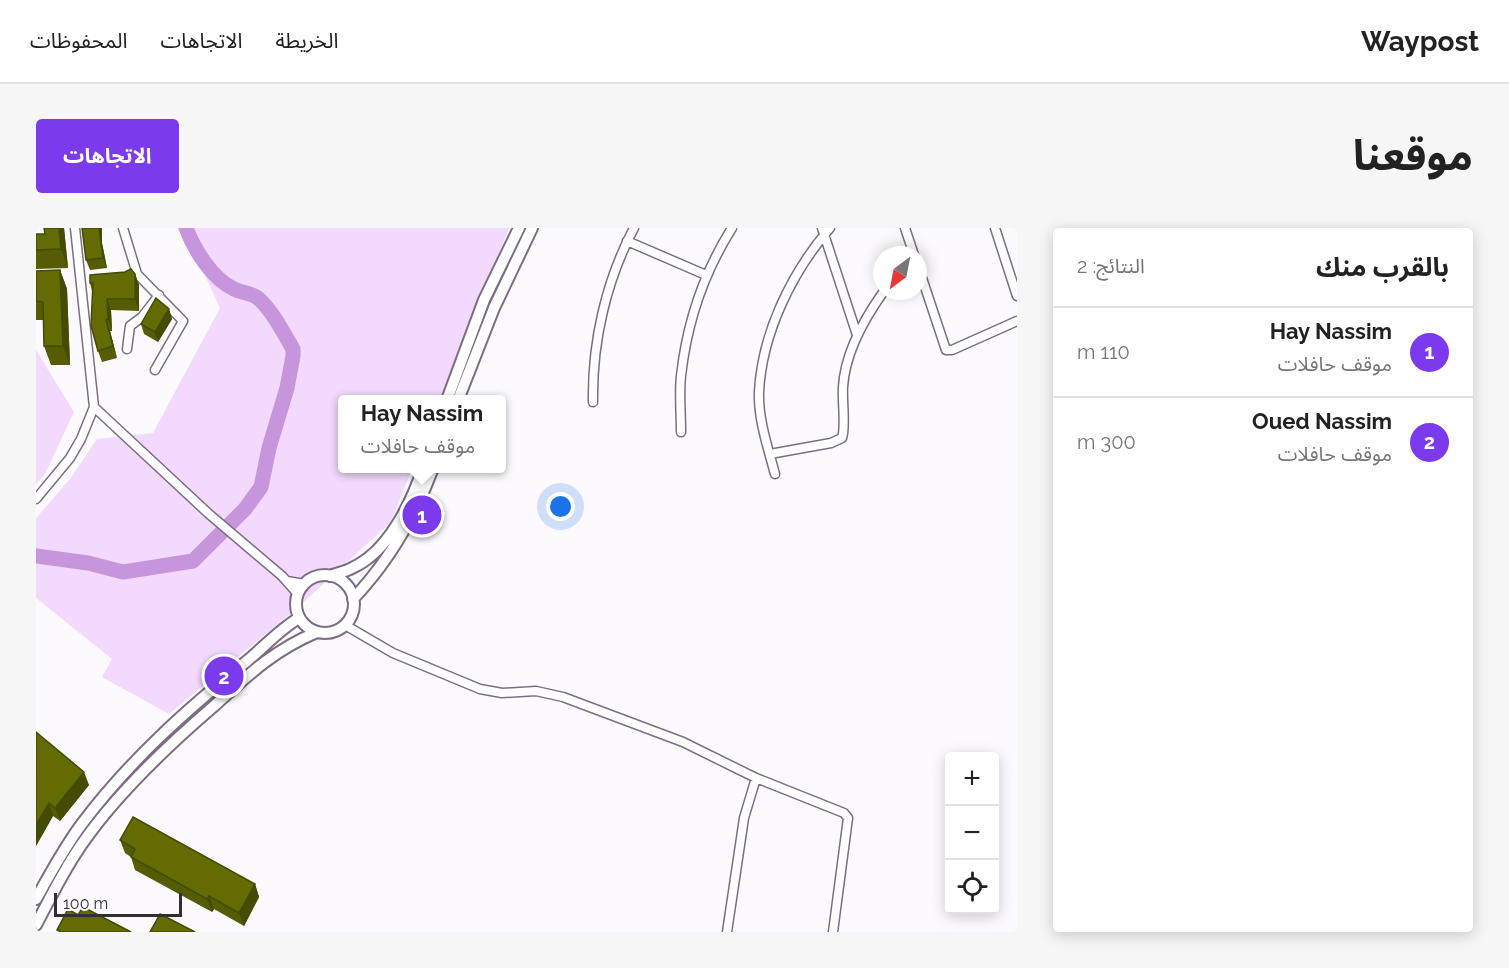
<!DOCTYPE html>
<html lang="ar">
<meta charset="utf-8">
<style>
:root{--surface:#fff;--page:#f6f6f6;--text:#222;--muted:#767676;--line:#e0e0e0;--accent:#7c3aed}
body{margin:0;font-family:Raleway,"Noto Sans Arabic",sans-serif;background:var(--page);color:var(--text);direction:rtl}
.controls{position:absolute;right:18px;bottom:18px;display:grid;overflow:hidden;border-radius:6px;box-shadow:0 3px 15px #0003}
.controls button{width:54px;height:54px;display:grid;place-items:center;padding:0;border:0;border-bottom:2px solid var(--line);background:var(--surface);color:var(--text);font:30px sans-serif}
.compass{position:absolute;left:837px;top:18px;width:54px;height:54px;border-radius:50%;background:var(--surface);box-shadow:0 3px 15px #0003;rotate:212deg}
.scale{position:absolute;left:18px;bottom:15px;width:128px;box-sizing:border-box;padding-left:6px;border:3px solid #342e36;border-top:0;font-size:16px;line-height:21px;white-space:nowrap;color:#342e36;-webkit-text-stroke:4px #fdfaff;paint-order:stroke}
.you{position:absolute;left:525px;top:279px;width:21px;height:21px;margin:-15px;border:4px solid #fff;border-radius:50%;background:#1a73e8;box-shadow:0 0 0 9px #1a73e833}
.badge{display:grid;place-items:center;width:39px;height:39px;border-radius:50%;background:var(--accent);color:#fff;font-size:20px;font-weight:700}
.pin{position:absolute;translate:-50% -50%;border:3px solid #fff;box-shadow:0 2px 6px #0006}
.popup{position:absolute;left:302px;top:167px;width:168px;height:78px;box-sizing:border-box;display:grid;place-content:center;border-radius:6px;background:var(--surface);filter:drop-shadow(0 2px 4px #0005);font-size:20px;white-space:nowrap;color:var(--muted)}
.popup b{font-size:22px;color:var(--text)}
.popup::after{content:'';position:absolute;left:50%;top:100%;margin-left:-12px;border:12px solid transparent;border-top-color:var(--surface)}
.list{margin:0;padding:0;list-style:none}
h2{display:flex;justify-content:space-between;align-items:center;height:78px;margin:0;padding:0 24px;font-size:26px}
h2 small{font-size:20px;font-weight:400;color:var(--muted)}
.list li{display:grid;grid-template-columns:39px 1fr auto;gap:18px;align-items:center;box-sizing:border-box;height:90px;padding:0 24px;border-top:2px solid var(--line)}
.list b{display:block;font-size:22px;white-space:nowrap}
.list p{margin:0;font-size:20px;white-space:nowrap;color:var(--muted)}
.list em{font-size:20px;font-style:normal;color:var(--muted)}
.icon{flex:none;width:33px;height:33px;fill:none;stroke:currentColor;stroke-width:2;stroke-linecap:round;stroke-linejoin:round}
.map{position:relative;flex:none;width:981px;height:704px;overflow:hidden;direction:ltr;border-radius:6px}
header{display:flex;align-items:center;gap:36px;box-sizing:border-box;height:84px;padding:0 30px;background:var(--surface);border-bottom:2px solid var(--line)}
header strong{font-size:28px}
nav{display:flex;gap:33px;margin-inline-start:auto;font-size:21px}
.intro{display:flex;align-items:center;justify-content:space-between;box-sizing:border-box;height:144px;padding:0 36px}
h1{margin:0;font-size:42px}
.button{padding:15px 27px;border-radius:6px;background:var(--accent);color:#fff;font-size:21px;font-weight:700}
main{display:flex;gap:36px;padding:0 36px}
aside{flex:1;background:var(--surface);border-radius:6px;box-shadow:0 3px 15px #0003}
.map>svg:first-child{display:block}
</style>
<header>
<strong>Waypost</strong>
<nav><a>الخريطة</a><a>الاتجاهات</a><a>المحفوظات</a></nav>
</header>
<div class="intro"><h1>موقعنا</h1><a class="button">الاتجاهات</a></div>
<main>
<aside>
<h2>بالقرب منك<small>النتائج: 2</small></h2>
<ul class="list">
<li><span class="badge">1</span><div><b>Hay Nassim</b><p>موقف حافلات</p></div><em>110 m</em></li>
<li><span class="badge">2</span><div><b>Oued Nassim</b><p>موقف حافلات</p></div><em>300 m</em></li>
</ul>
</aside>
<div class="map">
<svg width="981" height="704" viewBox="0 0 981 704">
<rect width="100%" height="100%" fill="#fdfaff"/>
<path fill="#f2d9fd" d="M 147,0 L 473,0 L 404,171 L 306,172 L 306,240 L 376,241 L 354,295 L 260,381 L 133,486 L 66,449 L 76,431 L 0,370 L 0,290 L 34,251 L 61,211 L 117,205 L 184,80 Z
M 0,122 L 38,184 L 9,246 L 0,256 Z"/>
<g fill="none" stroke-linecap="round" stroke-linejoin="round">
<path stroke="#c795dc" stroke-width="15" d="M 0,328 L 52,335 L 87,344 L 157,333 L 209,281 L 225,259 L 233,220 L 251,160 L 257,128 L 257,121 C 247,104 237,84 223,71 C 217,65 205,65 198,61 C 176,51 158,21 150,0"/>
<defs>
<path id="minor" d="M 87,0 L 101,46 L 147,93 L 119,142
M 786,0 L 821,107
M 869,0 L 878,27
M 959,0 L 981,68
M 591,13 L 670,47
M 882,38 L 910,122 L 916,122 L 981,93
M 91,121 L 94,98 L 106,89 L 123,67
M 557,174 C 556,114 570,53 598,0
M 58,179 L 173,286 L 246,348 L 262,366
M 645,204 C 645,185 643,166 645,148 C 651,94 667,46 696,0
M 734,226 L 795,215 L 806,210 C 810,199 806,173 807,159 C 809,124 828,91 848,63
M 739,246 C 732,220 722,191 723,164 C 726,105 756,44 794,0
M 0,271 L 34,230 L 45,211 L 58,179 L 39,0
M 251,353 L 268,356
M 309,397 L 357,425 L 444,461 L 466,465 L 500,463 L 527,469 L 647,514 L 720,550 L 808,585 L 812,590 L 797,704
M 691,704 L 708,590 L 720,550"/>
<path id="major" d="M 411,172 L 448,72 L 483,0
M 422,172 L 458,80 L 496,0
M260 376a29 29 0 1 1 58 0a29 29 0 1 1-58 0Z
M 294,348 C 301,345 309,344 316,340 C 352,324 375,276 387,240
M 317,371 C 352,334 379,288 397,240
M 0,671 C 14,646 28,620 45,597 C 92,534 150,482 211,433 C 228,419 244,401 263,390
M 0,697 C 12,674 24,650 38,628 C 72,574 129,520 178,478 C 212,447 238,422 281,404"/>
</defs>
<use href="#minor" stroke="#7c6e82" stroke-width="11"/>
<use href="#major" stroke="#7c6e82" stroke-width="14"/>
<use href="#minor" stroke="#fff" stroke-width="8"/>
<use href="#major" stroke="#fff" stroke-width="10"/>
</g>
<path fill="#555c03" d="M 28,0 L 32,40 L 0,41 L 0,6 L 9,6 Z
M 66,15 L 71,40 L 54,42 L 50,32 Z
M 24,42 L 31,61 L 34,137 L 15,137 L 8,118 L 7,92 L 0,92 L 0,43 Z
M 99,46 L 103,57 L 103,83 L 75,82 L 76,103 L 74,103 L 81,130 L 66,134 L 62,123 L 56,63 L 54,55 Z
M 133,81 L 136,91 L 122,114 L 108,106 L 105,96 Z
M 0,504 L 53,557 L 24,593 L 17,588 L 0,618 Z
M 84,612 L 219,656 L 223,669 L 208,698 L 178,681 L 176,684 L 99,642 L 95,629 L 89,625 Z"/>
<path fill="#454b02" d="M 23,0 L 28,0 L 32,40 L 25,21 Z
M 63,0 L 66,0 L 66,15 L 71,40 L 67,30 Z
M 24,42 L 31,61 L 34,137 L 27,118 Z
M 99,46 L 103,57 L 103,83 L 99,71 Z
M 71,71 L 75,82 L 76,103 L 72,91 Z
M 133,81 L 136,91 L 122,114 L 119,104 Z
M 70,92 L 74,103 L 81,130 L 77,118 Z
M 48,544 L 53,557 L 24,593 L 19,580 Z
M 13,575 L 17,588 L 0,618 L 0,597 Z
M 219,656 L 223,669 L 208,698 L 203,685 Z
M 173,668 L 178,681 L 176,684 L 171,671 Z"/>
<path fill="#636b03" stroke="#454b02" stroke-width="1.5" d="M 8,0 L 23,0 L 25,21 L 0,22 L 0,6 L 9,6 Z
M 46,0 L 63,0 L 67,30 L 50,32 Z
M 95,41 L 99,46 L 99,71 L 71,71 L 72,91 L 70,92 L 77,118 L 62,123 L 55,98 L 57,55 L 54,55 L 54,47 L 89,44 Z
M 24,42 L 27,118 L 8,118 L 7,74 L 0,73 L 0,43 Z
M 120,70 L 133,81 L 119,104 L 105,96 Z
M 0,504 L 48,544 L 19,580 L 13,575 L 0,597 Z
M 97,589 L 219,656 L 203,685 L 173,668 L 171,671 L 95,629 L 99,621 L 84,612 Z
M 47,679 L 95,704 L 25,704 L 21,702 L 32,681 L 42,687 Z
M 124,686 L 159,704 L 114,704 Z"/>
</svg>
<div class="controls">
<button>+</button>
<button>−</button>
<button><svg class="icon" aria-label="locate" viewBox="0 0 24 24"><circle cx="12" cy="12" r="6"/><path d="M12 2v4M12 18v4M2 12h4M18 12h4"/></svg></button>
</div>
<svg class="compass" viewBox="-18 -18 36 36"><path d="M0-13l5 13h-10z" fill="#e53935"/><path d="M0 13l5-13h-10z" fill="#767676"/></svg>
<div class="scale">100 m</div>
<div class="you"></div>
<div class="pin badge" style="left:386px;top:287px">1</div>
<div class="popup"><b>Hay Nassim</b>موقف حافلات</div>
<div class="pin badge" style="left:188px;top:448px">2</div>
</div>
</main>
